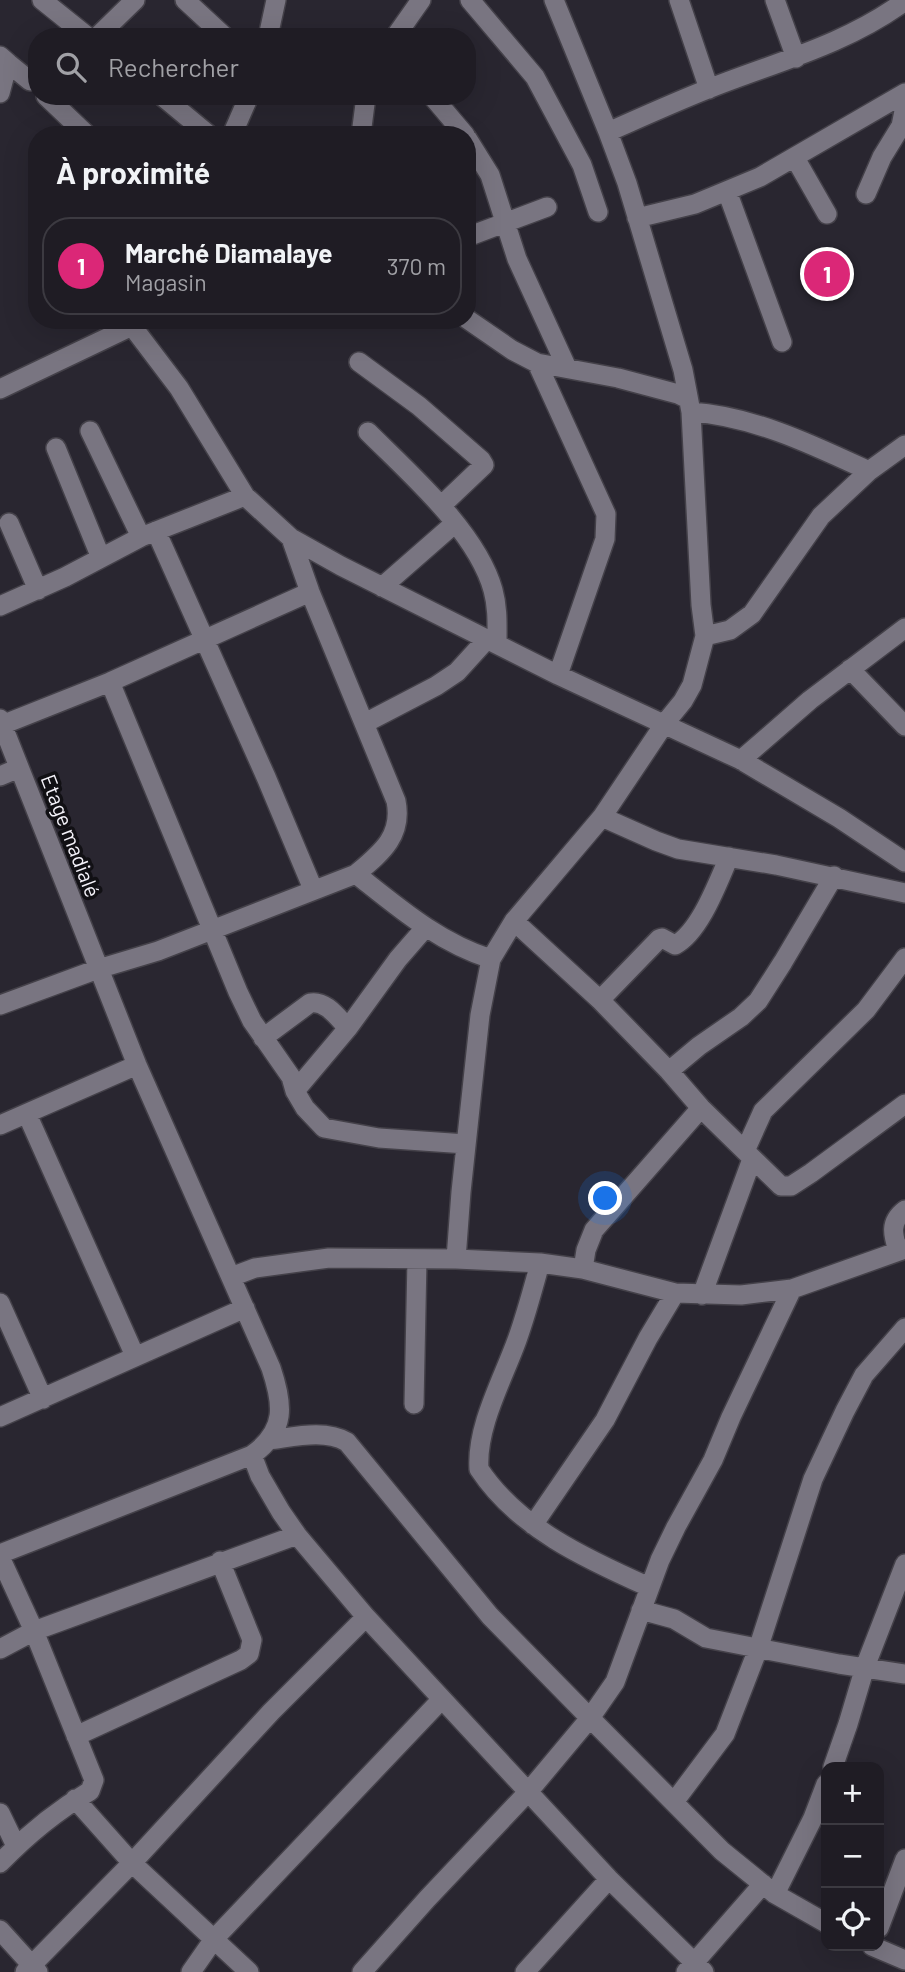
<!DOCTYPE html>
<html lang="fr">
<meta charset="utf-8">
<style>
:root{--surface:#1f1c24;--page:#2c2931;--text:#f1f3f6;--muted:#a1a1a6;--line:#3c3a41;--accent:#db2777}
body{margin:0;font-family:Barlow,sans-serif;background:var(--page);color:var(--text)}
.controls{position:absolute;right:21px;bottom:21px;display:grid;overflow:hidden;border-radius:14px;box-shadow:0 7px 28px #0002}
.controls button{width:63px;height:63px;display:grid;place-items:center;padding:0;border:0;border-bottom:2px solid var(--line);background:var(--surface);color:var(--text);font:35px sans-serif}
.you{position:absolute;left:606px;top:1199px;width:24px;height:24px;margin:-18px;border:5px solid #fff;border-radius:50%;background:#1a73e8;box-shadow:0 0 0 10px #1a73e833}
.badge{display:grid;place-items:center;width:46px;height:46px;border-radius:50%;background:var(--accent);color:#fff;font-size:23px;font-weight:700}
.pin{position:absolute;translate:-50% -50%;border:4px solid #fff;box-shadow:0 2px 7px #0006}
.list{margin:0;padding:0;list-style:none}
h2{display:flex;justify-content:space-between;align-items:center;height:91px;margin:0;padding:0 28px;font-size:30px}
h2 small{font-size:23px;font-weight:400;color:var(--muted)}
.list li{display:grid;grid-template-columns:46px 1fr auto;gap:21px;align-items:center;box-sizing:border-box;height:98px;margin:0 14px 14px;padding:0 14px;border:2px solid var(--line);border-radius:28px}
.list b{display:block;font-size:26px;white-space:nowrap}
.list p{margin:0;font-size:23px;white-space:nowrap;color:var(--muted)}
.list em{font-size:23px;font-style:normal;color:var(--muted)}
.icon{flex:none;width:38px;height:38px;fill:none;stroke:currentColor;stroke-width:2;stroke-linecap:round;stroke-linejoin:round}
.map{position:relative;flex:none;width:905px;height:1972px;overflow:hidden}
.search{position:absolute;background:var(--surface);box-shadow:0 7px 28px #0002;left:28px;top:28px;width:448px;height:77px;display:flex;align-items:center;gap:18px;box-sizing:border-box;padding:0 24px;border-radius:28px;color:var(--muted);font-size:26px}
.panel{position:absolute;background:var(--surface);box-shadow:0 7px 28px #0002;left:28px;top:126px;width:448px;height:203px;border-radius:28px}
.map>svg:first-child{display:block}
</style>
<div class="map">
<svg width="905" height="1972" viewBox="0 0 905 1972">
<rect width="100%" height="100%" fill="#292630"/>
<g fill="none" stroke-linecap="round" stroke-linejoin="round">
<defs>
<path id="street" d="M 42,0 L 88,37
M 185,0 L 225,37
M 470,0 L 535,77 L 582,165 L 598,212
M 554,0 L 608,132 L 627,183 L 683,370 L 691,412 L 701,605 L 705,636 L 692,685 L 683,701 L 665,723 L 602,817
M 679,0 L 709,89
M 775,0 L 796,58
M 97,37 L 135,0
M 268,37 L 276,0
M 395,37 L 421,0
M 0,56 L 8,63 L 0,93
M 8,63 L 30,81 L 37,75
M 46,96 L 87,135
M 162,96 L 209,135
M 432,96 L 465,135
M 608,132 C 642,117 675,102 708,89 C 776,62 845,45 905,1
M 232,135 L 249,96
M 361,135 L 366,96
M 467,138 L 490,175 L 517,259 L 567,368
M 795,158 L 827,214
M 727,191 L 782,342
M 866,194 L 882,157 L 901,126 L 905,106
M 637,218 L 695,204 L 760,177 L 905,93
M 467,237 L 547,207
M 467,319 L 512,350 L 537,363 L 618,378 L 678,394 L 688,399
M 132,326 L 179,388 L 245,496
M 359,362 L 419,406 L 481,460 L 484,465 L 441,506
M 537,363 L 606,514 L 605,539 L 558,675
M 0,389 L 132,326 L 137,320
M 691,412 C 753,416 813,445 869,471
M 90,431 L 141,537
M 368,432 C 410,474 477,532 493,590 C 498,608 497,625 497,644
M 56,448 L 101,558
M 9,523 L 38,590
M 156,531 L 266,777 L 313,889
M 382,587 L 454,524
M 0,606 L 65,577 L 141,537 L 245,496 L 291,538 L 341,566 L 558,675 L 741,760 L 839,818 L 905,862
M 705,636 L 730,630 L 752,614 L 821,516 L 869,471 L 905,445
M 850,669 L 905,726
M 110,682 L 238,992 L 252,1021 L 291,1077 L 295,1091 L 305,1108 L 324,1128 L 379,1138 L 466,1144
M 0,719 L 137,1065 L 271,1368 C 283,1404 287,1430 252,1455 L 0,1554
M 365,723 L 436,686 L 457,672 L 487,639
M 2,725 L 110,682 L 310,592
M 741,760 L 810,700 L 905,628
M 0,776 L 19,768
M 356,874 C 399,908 438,942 491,959
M 514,921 L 600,1000 L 669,1071 L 701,1108 L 781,1186 L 791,1186 L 811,1173 L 905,1104
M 600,1000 L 659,939 L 662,938 L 675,945 C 700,932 718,882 729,857
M 0,1005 L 98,969 L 158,951 L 356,874 C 381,853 403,836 396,801 L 310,592 L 291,538
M 263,1038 L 310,1003 C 326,1000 338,1018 348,1028
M 669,1071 L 699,1046 L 741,1017 L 758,1001 L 783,962 L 834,876
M 295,1091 L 348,1028 L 398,959 L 425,928
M 27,1114 L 135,1356
M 0,1125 L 137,1065
M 745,1151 L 763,1111 L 866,1010 L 905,958
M 898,1251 C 893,1235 889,1222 905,1210
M 456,1259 L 461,1192 L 480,1015 L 491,959 L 514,921 L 602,817 L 656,841 L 678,849 L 776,865 L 905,893
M 540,1263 C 533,1289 526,1315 517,1340 C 503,1379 476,1427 479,1469 C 518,1528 586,1559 649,1587
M 583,1269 L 586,1250 L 594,1230 L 701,1108
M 231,1277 L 255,1268 L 329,1258 L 456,1259 L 540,1263 L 583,1269 L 675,1293 L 741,1295 L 792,1289 L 905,1249
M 702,1295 L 752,1159
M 0,1303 L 43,1399
M 414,1404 L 417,1259
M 0,1417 L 245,1308
M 269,1440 C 294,1437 325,1429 347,1442 L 490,1616 L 590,1718 L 722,1851 L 775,1894 L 826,1923
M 252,1455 L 260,1476 L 281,1512 L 297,1535 L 366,1617 L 609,1879 L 704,1972
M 533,1525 L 605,1420 L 648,1338 L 675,1293
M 0,1557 L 34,1631 L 94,1780 L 90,1791 C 58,1810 26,1836 0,1863
M 641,1610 L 674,1619 L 706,1638 L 839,1664 L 905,1674
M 0,1649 L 34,1631 L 297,1535
M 76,1736 L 241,1660 L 249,1654 L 252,1640 L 220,1561
M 833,1767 L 848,1724 L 865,1667 L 905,1564
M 75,1799 L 132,1863 L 249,1972
M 674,1802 L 725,1734 L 758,1649 L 813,1479 L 845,1411 L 864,1375 L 905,1328
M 0,1813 L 16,1846
M 775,1894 L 813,1818 L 826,1784
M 879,1928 L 905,1859
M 0,1930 L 38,1972
M 872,1946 L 905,1960
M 25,1972 L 132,1863 L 271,1712 L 366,1617
M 191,1972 L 214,1939 L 441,1700
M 362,1972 L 427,1899 L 529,1791 L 590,1718 L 615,1682 L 660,1560 L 676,1527 L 713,1460 L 731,1417 L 792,1289
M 525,1972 L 609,1879
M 686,1972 L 763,1884"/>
</defs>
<use href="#street" stroke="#444149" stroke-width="22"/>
<use href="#street" stroke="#797581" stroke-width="19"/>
</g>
<g text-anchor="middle" stroke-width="7" stroke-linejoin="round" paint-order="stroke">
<g font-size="21" fill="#f5f3fa" stroke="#111014">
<text transform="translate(70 836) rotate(69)" y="7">Etage madialé</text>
</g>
</g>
</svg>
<div class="controls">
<button>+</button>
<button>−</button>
<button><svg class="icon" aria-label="locate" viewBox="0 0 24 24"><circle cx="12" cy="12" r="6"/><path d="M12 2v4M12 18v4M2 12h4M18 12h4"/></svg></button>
</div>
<div class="you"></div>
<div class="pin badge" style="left:827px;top:274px">1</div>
<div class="search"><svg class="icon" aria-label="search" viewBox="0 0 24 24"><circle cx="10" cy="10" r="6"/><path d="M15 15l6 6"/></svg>Rechercher</div>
<section class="panel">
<h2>À proximité<small></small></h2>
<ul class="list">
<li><span class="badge">1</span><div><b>Marché Diamalaye</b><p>Magasin</p></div><em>370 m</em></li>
</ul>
</section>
</div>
